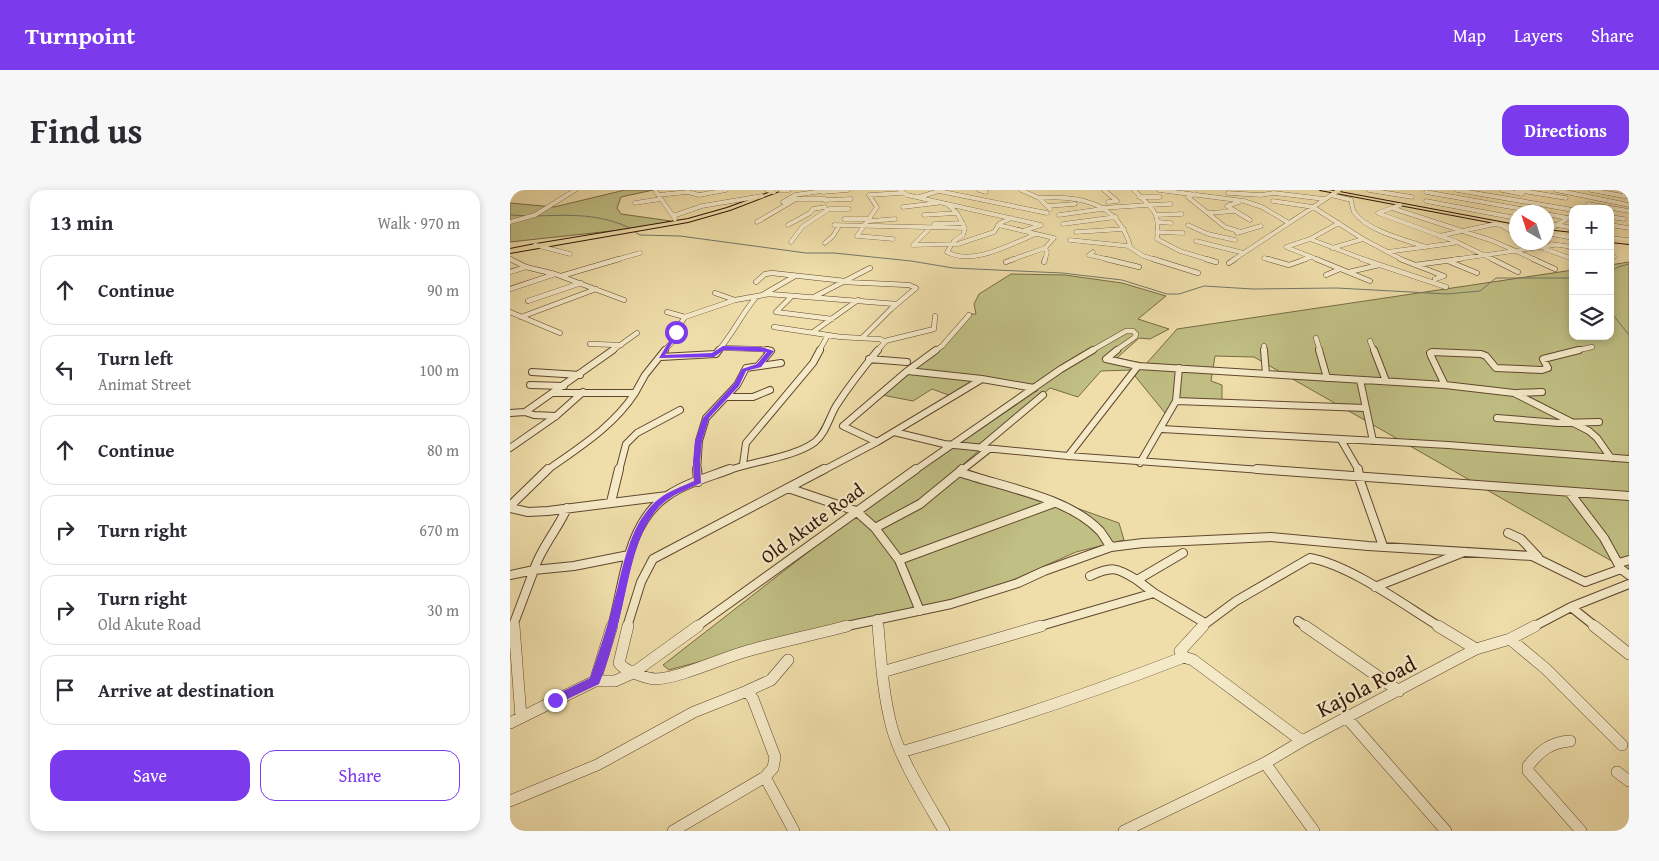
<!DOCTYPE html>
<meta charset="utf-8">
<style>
:root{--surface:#fff;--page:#f7f7f7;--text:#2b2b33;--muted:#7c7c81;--line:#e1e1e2;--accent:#7c3aed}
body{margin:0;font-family:"Gentium Book Plus",serif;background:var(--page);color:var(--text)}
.controls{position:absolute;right:15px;top:15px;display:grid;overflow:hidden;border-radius:10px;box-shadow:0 2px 8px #0003}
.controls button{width:45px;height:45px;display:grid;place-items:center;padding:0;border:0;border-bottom:1px solid var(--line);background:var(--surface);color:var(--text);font:25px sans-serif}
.compass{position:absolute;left:999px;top:15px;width:45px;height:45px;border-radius:50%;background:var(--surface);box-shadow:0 2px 8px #0003;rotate:321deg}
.stop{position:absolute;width:15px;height:15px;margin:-11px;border:4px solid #7c3aed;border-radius:50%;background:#fff}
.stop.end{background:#7c3aed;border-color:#fff;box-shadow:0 1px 5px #0008}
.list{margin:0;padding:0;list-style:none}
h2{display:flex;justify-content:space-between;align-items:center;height:65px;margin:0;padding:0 20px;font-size:21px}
h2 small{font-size:16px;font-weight:400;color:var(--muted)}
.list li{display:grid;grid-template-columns:32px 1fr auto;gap:15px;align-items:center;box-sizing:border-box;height:70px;margin:0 10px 10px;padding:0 10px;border:1px solid var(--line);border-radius:15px}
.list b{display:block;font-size:19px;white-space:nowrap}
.list p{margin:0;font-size:16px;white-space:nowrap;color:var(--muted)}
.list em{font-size:16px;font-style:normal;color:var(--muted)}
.actions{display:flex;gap:10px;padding:15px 20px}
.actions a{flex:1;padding:11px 0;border:1px solid var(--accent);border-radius:15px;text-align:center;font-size:18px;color:var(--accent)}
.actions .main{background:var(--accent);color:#fff}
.icon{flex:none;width:28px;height:28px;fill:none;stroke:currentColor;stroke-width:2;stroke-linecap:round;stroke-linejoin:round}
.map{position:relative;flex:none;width:1119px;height:641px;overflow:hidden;border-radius:15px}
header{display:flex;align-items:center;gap:30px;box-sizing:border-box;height:70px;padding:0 25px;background:var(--accent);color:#fff}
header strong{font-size:24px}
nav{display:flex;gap:28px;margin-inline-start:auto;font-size:18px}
.intro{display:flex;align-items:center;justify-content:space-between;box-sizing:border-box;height:120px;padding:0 30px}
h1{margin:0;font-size:35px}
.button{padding:12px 22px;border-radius:15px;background:var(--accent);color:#fff;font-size:18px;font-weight:700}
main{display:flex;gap:30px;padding:0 30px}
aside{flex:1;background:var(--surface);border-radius:15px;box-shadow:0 2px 8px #0003}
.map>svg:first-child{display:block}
</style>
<header>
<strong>Turnpoint</strong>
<nav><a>Map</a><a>Layers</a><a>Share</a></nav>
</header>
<div class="intro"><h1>Find us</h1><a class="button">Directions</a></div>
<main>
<aside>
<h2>13 min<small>Walk · 970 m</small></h2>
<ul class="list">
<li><svg class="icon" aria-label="ahead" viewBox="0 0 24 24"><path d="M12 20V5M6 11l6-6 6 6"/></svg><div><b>Continue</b></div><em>90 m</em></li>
<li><svg class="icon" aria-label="left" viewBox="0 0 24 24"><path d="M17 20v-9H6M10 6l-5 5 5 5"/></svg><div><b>Turn left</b><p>Animat Street</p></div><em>100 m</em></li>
<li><svg class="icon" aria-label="ahead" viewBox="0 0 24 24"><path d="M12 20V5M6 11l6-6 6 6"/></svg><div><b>Continue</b></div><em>80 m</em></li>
<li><svg class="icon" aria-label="right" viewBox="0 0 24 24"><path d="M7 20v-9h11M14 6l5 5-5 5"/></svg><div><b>Turn right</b></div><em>670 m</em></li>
<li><svg class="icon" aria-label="right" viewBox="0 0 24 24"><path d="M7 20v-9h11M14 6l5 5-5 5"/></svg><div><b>Turn right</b><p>Old Akute Road</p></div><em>30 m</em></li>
<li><svg class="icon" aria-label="arrive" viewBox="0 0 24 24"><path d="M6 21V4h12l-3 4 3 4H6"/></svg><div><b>Arrive at destination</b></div></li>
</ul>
<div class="actions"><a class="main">Save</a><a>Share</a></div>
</aside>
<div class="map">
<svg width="1119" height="641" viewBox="0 0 1119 641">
<rect width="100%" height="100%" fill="#efdeaa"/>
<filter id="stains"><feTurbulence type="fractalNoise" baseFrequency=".004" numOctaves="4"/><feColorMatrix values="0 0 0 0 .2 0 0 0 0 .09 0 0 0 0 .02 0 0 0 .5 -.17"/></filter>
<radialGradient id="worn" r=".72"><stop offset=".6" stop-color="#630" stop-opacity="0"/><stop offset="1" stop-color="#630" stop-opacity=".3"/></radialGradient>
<path fill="#c0bf84" stroke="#796a45" d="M 115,0 L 143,0 L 111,7 L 107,18 L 111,24 L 161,31 L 138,37 L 0,52 L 0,13 L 44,17 Z
M 1119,72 L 1119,381 L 744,167 L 705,166 L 701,191 L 712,195 L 712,210 L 664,210 L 655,223 L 625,186 L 631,177 L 621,180 L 591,181 L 568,207 L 540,198 L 450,277 L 609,333 L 614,350 L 566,362 L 496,393 L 442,410 L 320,436 L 159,480 L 153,475 L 351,321 L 528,200 L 477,188 L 444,207 L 422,199 L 403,211 L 372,205 L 430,160 L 458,124 L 466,124 L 464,114 L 469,104 L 501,84 L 555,85 L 612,93 L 656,106 L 628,129 L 659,139 L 640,149 L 629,148 L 607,168 L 636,174 L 667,139 L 1063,80 L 1063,146 L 1100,146 L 1100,75 Z"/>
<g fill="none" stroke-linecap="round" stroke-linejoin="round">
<path stroke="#70796a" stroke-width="1" d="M 0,25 L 18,26
M 25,26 C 60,25 90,23 122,39
M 127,41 L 125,42 L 130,45 L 170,46 L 296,63 L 324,63 L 401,71 L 443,78 L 552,83 L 612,90 L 657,104 L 669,104 L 694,96 L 743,99 L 827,98 L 937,104 L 970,101 L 986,88 L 1063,88
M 1100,82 L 1108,77 L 1119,74
M 1100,121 L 1119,145"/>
<defs>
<path id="minor-far4" d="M 145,0 L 165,29
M 257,0 L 264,2
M 270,0 L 279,0
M 390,0 L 397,5 L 531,35 L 513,41
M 469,0 L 476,2
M 511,0 L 529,8 L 540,19
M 594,0 L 607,11 L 598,12
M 624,0 C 643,20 650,20 647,49 L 670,61 L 700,70
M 649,0 L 734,11 L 752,17 L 779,33
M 859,0 L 902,7
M 947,0 L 1063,20
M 992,0 L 1012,4
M 1007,0 L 1056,8
M 1046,0 L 1119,15
M 1081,0 L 1119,7
M 429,1 L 537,23
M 313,2 L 338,0
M 916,2 L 1029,22
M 718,3 L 751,5 L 764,3 L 814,9
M 685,4 L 678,7 L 715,37 L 731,42
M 148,5 L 178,2 L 189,5 L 216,0
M 821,5 L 841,10 C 842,14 842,18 844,22 C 857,41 896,50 916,57
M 409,7 L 432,0
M 629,7 L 650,7
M 529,8 C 569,5 607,12 620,55 L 618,56
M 282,9 L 315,9
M 314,10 L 341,9
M 763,11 L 803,17 L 853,49 L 893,70
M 916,11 L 1006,28
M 273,12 L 285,5 L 312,1
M 729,12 L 717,16 L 740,30
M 125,13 L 151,9
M 437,14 L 447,23 L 455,38 L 453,45 L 444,51 L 437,62 C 463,76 501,54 526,44
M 1078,14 L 1119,21
M 640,15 L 661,14
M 890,15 L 868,23 L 947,52 L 984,70
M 537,16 L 565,14
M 393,17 L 427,13
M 591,18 L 638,15
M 882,18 L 983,51 L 1026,70
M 699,23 L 725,21
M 1036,24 L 1058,28
M 414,25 L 447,23
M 549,25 L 592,19
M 647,25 L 672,24
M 163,26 L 192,16 L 252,6
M 1100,27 L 1114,29
M 334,29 L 360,29
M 360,31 L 385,29
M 0,32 L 25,25 L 65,0
M 247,32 L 286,9
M 649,32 L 661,33
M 829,33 L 800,49 L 856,70
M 1036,33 L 1063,38
M 424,34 L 453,33
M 553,34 L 606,27
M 278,35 L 300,23 L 303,19 L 315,17
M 324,35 L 455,38
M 488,35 L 544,48 L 535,58 L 501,70
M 678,35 L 698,44 L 725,50
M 1100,35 L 1119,38
M 994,37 L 1006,44
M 419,39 L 403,55 L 448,54 L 484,42 L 490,33 L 502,28
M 1037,41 L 1063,25
M 566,42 L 614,39
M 647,42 L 673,43
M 727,43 L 751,36
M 1036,43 L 1063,48
M 929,46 L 985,34 L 1006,38
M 1100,48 L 1119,50
M 383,49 L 347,46 L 367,17 L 359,5 L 392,3
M 800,49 L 776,57 L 809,70
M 560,50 L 618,56 L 633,66 L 647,70
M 686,51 L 734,63
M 281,52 L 292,37 L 319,19 L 339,19
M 315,53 L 323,46 L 329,36
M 1041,54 L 1063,57
M 25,55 L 60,64
M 822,58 L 853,49
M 1035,59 L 1063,69
M 583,62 L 579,65 L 601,70
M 877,62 L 944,53
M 1100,66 L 1104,67
M 754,68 L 762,70
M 0,69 L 2,70
M 105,70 L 130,63
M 535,70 L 537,62 L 535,58
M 723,70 L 829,0
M 792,70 L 801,67
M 941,70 L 1045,55"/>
<path id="minor-far3" d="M 0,69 L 16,77 L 45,84 L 114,110
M 596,69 L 629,77
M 643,69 L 688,83
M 696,69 L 706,72
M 758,69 L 779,75 L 796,69
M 806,69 L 860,91
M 852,69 L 936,97
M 890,69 L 934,86 L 925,89
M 982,69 L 1008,82
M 1023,69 L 1045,79
M 938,71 L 967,83
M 496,72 L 504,69
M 534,72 L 535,69
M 719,73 L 725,69
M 905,75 L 950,69
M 0,82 L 16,77
M 839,82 L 869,75
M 816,85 L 830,79
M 51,86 L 109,69
M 246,92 L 255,84 L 262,83 L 335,91
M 334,92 L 399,95 L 406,98 L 381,119 L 352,148
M 0,99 L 45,84
M 205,103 L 225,110
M 254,104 L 285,86
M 282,106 L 266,122 L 322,129
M 304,107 L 360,78
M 18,111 L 71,93
M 0,122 L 50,143
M 157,122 L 175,127
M 11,127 L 86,99
M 264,137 L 331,147 L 370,149 L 375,152 L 367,161
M 303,142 L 348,110
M 806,148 L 810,161
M 375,151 L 424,139 L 425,126
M 860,151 L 864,161
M 80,154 L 111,155
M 754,156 L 754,161
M 213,158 L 251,159 L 261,161
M 102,161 L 127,143
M 154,161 L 163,151 L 168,137 L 175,127 L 225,110 L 259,104 L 386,114
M 208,161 C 223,144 232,123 247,106
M 309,161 L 318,145
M 425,161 L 432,156 L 459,125
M 581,161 L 616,141 L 623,141 L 626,144 L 625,147 L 605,161
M 1064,161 L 1082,157"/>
<path id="minor-far2" d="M 607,160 L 596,169 L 628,176 L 935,195 L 1004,203 L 1079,241 L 1087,248 L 1101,268
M 754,160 L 756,184
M 809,160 L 817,188
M 864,160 L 876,191
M 151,167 L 206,164 L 209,160
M 359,169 L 397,172
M 249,175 L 261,161 L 257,160
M 398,181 L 472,189
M 22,182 L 70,185
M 850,190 L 863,251
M 20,195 L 54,196
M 935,195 L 921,166 L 920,163 L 922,162 L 971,164 L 976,166 L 986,178 L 1032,180 L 1038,178 L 1033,169 L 1069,160
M 125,203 L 135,185 L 155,160
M 1006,203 L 1032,202
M 217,207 L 243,207 L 260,200
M 666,211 L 855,218
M 15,222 L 24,225 L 46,226
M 0,223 L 15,222 L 103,160
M 987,228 L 1049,233 L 1089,232
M 652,239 L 938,255 L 1119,269
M 384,242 L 434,254 L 558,266 L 765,281
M 831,250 L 849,281
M 367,252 L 333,236 L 396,182 L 426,160
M 0,258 L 46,226 L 73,202
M 470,258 L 533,205
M 558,266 L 628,176
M 630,273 L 666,211 L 669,178
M 233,274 L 236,253 L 303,173 L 310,160
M 36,281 C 68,258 103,237 125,203 L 44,203
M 109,281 L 116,254 L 127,243 L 170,220
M 187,281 L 189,251 L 196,228 L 227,195 L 236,178 L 271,173
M 217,281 C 243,271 283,268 305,252 C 316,243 319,228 326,216 C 339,196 353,178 368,160
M 312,281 L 367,252 L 472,189 L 524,198
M 404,281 L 551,179 L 583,160
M 451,281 L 479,259"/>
<path id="minor-far1" d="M 187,279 L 188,292
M 452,279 L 449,282 C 492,297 558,307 590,341 C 594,346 597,352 601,357
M 747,279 L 1119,306
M 848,279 L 849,288 L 873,356
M 278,298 L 346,321 L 365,338
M 1059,302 L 1094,348 L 1111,379 L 1119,385
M 101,312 L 109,279
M 0,316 L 38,279
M 0,318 L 18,322 L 38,321 L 157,306
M 57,318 C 48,339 30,359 24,380 L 64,376 L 119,365
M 998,343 L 1011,349 L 1028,367
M 673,363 L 627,390 L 644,403 L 695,433
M 389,370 L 544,313
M 1109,373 L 1119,370
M 0,385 L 24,380 L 4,433 L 4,437
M 580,386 C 602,376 606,377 627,390
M 865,397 L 954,362
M 1061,417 L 1086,437
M 410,421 L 389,370 L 365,338 L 410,314 L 449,282
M 367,429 L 368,437
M 788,431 L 797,437
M 102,437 C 114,394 116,334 157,306 C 176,293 199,287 220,279
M 117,437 L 131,392 L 143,369 L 314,279
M 186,437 L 406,279
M 332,437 L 441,414 L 508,393 L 534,381 L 601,357 L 633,353 L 761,347 L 858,356 L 1022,366 L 1075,392 L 1111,379
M 527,437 L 644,403
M 691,437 L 726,411 L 800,368 C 840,375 894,415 930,437
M 1023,437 L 1061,417 L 1119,394"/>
<path id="minor" d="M 4,436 L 11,527
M 118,436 L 109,473 C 113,480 137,489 146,489 C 169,488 210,469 234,462 C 268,452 303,445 337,436
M 368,436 C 371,470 373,505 382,538 C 391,571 417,611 434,641
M 693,436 L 670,461 L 674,467 L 683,470 L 792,551
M 795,436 L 889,501
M 928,436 L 966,459
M 1084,436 L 1119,464
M 1000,449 L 1036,479 L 1112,555
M 372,482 L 531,436
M 85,491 L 102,436
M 237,501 L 261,490 L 278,470
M 837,528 L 936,641
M 0,533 L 85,491 L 105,491 L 123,483 L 188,436
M 1060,551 C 1041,552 1030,561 1018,576 L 1018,581 L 1071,641
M 391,562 C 487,535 581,503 674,467
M 755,573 L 804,641
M 1107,582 L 1119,591
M 0,611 L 87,575 L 184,522 L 237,501 L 243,509 L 265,567 L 263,578 L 255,587 L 284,641
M 163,641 L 255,587
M 614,641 L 755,573 L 792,551 L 966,459 L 1000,449 L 1025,436"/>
<path id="major" d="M 266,0 L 272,0 L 220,20 L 178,32 L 0,63 L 0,59 L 20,55 L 178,29 L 217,18 Z
M 810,0 L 819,0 L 1006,35 L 1006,37 Z
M 1036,40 L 1063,43 L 1063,46 L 1036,43 Z
M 1100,49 L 1119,50 L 1119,54 L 1100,52 Z"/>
</defs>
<use href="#minor-far4" stroke="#61472f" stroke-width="4.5"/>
<use href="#minor-far3" stroke="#61472f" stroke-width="5.5"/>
<use href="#minor-far2" stroke="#61472f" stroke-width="8"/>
<use href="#minor-far1" stroke="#61472f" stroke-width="10"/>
<use href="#minor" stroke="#61472f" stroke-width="12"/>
<use href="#major" stroke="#321506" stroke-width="2"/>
<use href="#minor-far4" stroke="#f5eac8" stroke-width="4"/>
<use href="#minor-far3" stroke="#f5eac8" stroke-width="4.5"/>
<use href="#minor-far2" stroke="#f5eac8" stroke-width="6"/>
<use href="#minor-far1" stroke="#f5eac8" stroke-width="8"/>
<use href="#minor" stroke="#f5eac8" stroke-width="11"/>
<use href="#major" fill="#efdeaa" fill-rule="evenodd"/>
</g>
<path fill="#7c3aed" d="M 166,140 L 169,142 L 155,165 L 202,163 L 213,156 L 251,157 L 264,161 L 251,177 L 236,181 L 229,196 L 199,228 L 192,251 L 190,272 L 191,293 C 181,298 169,302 160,308 C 128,328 121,380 113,413 C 108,435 98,474 89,494 L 45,515 L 41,513 L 39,510 L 41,507 L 80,488 C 88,464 97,439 103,415 C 113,380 117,340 144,313 C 155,302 171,297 184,291 L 183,272 L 185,251 L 193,228 L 224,194 L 232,179 L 247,174 L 257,162 L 214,160 L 204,167 L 149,168 Z"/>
<g text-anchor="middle" stroke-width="4.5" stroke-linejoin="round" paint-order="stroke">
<g font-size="19" fill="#321506" stroke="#f5eac8">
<text transform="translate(302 333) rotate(-36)" y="7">Old Akute Road</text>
</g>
<g font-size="22" fill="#321506" stroke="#f5eac8">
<text transform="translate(856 496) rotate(-27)" y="8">Kajola Road</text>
</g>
</g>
<rect width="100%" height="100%" filter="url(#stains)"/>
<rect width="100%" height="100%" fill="url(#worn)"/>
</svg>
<div class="controls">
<button>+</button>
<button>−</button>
<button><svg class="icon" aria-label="layers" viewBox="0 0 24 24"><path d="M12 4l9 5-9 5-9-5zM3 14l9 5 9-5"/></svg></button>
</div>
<svg class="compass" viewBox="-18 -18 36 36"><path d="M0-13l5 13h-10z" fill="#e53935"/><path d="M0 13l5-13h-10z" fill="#7c7c81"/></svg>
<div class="stop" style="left:166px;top:142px"></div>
<div class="stop end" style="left:45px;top:510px"></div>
</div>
</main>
